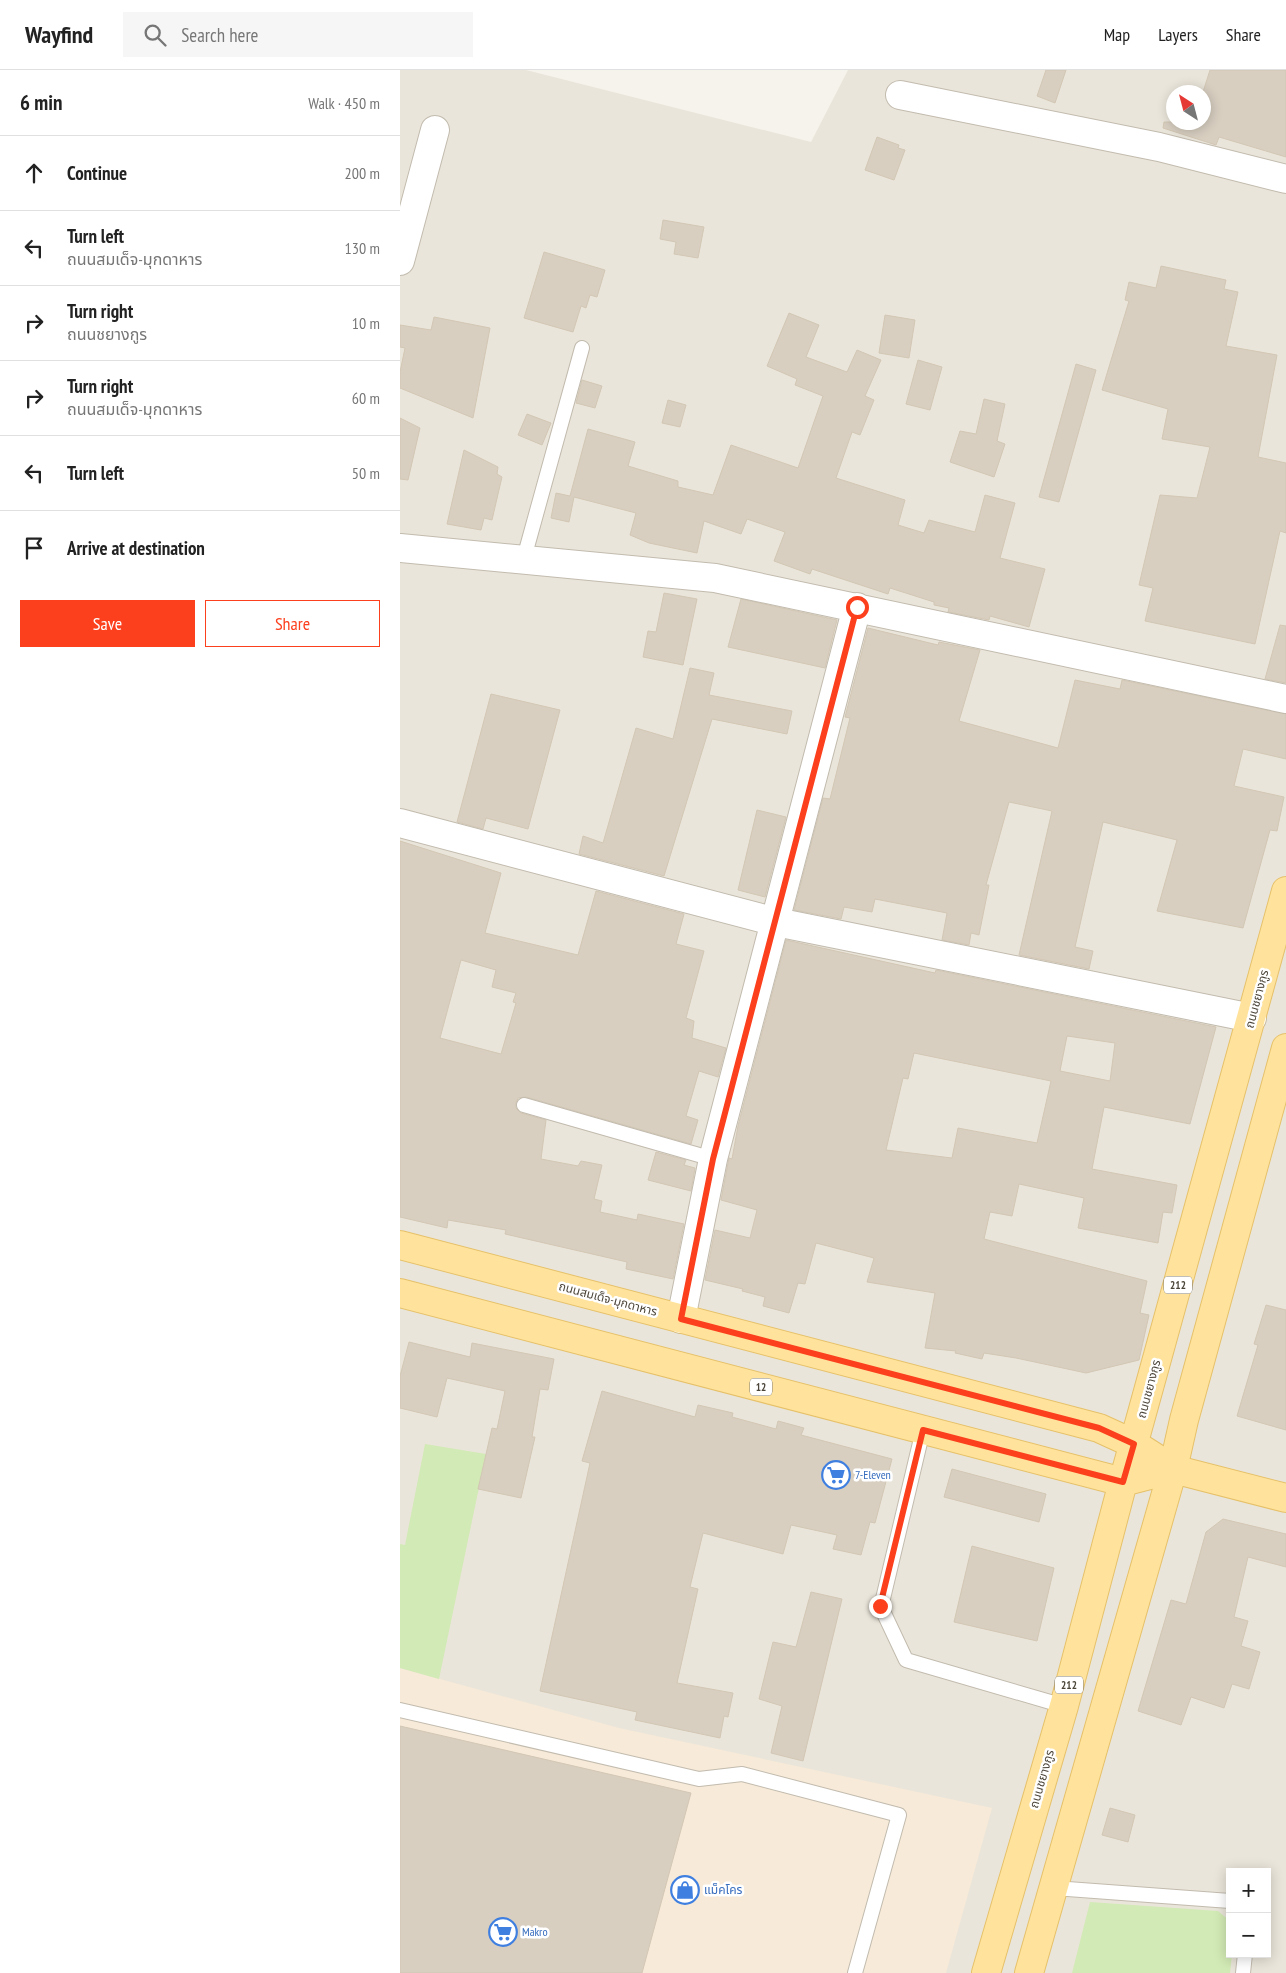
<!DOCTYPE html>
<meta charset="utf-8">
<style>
:root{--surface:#fff;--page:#f6f6f6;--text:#222;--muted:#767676;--line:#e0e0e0;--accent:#fc3f1d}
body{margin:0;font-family:"PT Sans Narrow","Noto Sans Thai",sans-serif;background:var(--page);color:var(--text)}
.controls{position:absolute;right:15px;bottom:15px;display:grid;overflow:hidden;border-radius:0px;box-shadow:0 2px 12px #0003}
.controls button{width:45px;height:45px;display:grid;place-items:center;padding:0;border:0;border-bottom:1px solid var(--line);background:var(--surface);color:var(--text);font:25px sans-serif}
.compass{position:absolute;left:766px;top:15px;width:45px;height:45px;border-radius:50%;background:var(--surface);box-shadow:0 2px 12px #0003;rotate:324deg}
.stop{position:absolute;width:15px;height:15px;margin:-11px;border:4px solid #fc3f1d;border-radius:50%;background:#fff}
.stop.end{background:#fc3f1d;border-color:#fff;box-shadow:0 1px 5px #0008}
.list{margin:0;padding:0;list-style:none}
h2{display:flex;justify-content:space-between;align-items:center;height:65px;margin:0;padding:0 20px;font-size:21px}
h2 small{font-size:16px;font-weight:400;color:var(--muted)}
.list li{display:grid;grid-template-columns:32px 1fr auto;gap:15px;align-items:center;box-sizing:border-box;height:75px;padding:0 20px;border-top:1px solid var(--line)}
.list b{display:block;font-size:19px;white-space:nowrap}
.list p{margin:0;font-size:16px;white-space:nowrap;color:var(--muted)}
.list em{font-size:16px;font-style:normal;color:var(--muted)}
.actions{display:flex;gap:10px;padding:15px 20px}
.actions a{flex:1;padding:11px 0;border:1px solid var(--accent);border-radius:0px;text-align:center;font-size:18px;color:var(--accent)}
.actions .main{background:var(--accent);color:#fff}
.icon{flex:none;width:28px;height:28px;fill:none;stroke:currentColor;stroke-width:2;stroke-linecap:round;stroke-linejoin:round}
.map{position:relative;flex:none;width:886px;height:1903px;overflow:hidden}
header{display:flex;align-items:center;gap:30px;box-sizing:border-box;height:70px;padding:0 25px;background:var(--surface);border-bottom:1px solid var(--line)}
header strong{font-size:24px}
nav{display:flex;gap:28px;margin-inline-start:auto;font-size:18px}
.search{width:350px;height:45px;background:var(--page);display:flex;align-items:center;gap:12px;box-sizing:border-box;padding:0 18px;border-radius:0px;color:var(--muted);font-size:19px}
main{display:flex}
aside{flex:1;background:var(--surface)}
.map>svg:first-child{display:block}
</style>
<header>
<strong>Wayfind</strong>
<div class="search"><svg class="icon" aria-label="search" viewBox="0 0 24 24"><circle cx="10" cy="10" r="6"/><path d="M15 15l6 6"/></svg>Search here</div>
<nav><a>Map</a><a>Layers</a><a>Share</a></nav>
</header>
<main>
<aside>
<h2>6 min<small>Walk · 450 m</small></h2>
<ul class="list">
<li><svg class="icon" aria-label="ahead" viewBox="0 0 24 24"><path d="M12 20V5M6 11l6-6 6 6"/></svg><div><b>Continue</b></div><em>200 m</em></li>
<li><svg class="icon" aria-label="left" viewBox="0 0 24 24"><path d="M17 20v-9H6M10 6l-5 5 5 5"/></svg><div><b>Turn left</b><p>ถนนสมเด็จ-มุกดาหาร</p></div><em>130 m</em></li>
<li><svg class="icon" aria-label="right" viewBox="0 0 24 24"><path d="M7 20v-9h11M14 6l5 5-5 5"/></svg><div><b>Turn right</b><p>ถนนชยางกูร</p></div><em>10 m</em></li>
<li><svg class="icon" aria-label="right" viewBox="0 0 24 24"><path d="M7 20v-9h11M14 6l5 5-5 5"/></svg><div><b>Turn right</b><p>ถนนสมเด็จ-มุกดาหาร</p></div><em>60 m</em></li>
<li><svg class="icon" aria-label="left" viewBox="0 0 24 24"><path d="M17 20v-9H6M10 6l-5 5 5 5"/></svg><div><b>Turn left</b></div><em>50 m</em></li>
<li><svg class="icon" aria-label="arrive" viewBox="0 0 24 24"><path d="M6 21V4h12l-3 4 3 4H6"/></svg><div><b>Arrive at destination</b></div></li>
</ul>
<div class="actions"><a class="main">Save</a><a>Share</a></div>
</aside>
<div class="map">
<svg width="886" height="1903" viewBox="0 0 886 1903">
<rect width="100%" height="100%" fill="#f6f3ec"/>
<path fill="#eae5da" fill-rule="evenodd" d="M 0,0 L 126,0 L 411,72 L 448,0 L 886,0 L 886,1903 L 0,1903 ZM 774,22 L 804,22 L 804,52 L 774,52 ZM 830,1802 L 867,1802 L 867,1884 L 830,1884 Z"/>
<path fill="#f7ead8" d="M 0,1598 L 219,1658 L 592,1738 L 546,1903 L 0,1903 Z"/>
<path fill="#d2eab5" d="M 25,1374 L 86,1384 L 39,1609 L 0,1598 L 0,1474 L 5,1475 Z
M 690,1832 L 818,1841 L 830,1851 L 830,1884 L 832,1884 L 830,1903 L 672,1903 Z"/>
<path fill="#d8cfc1" stroke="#d3c7b4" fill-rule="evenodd" d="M 646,0 L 666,0 L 655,33 L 637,26 Z
M 810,0 L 886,0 L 886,87 L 819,67 L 816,75 L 763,58 L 764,52 L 804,52 L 803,22 Z
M 477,67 L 499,75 L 498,78 L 505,80 L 494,110 L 465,100 Z
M 263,150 L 304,157 L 298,188 L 274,184 L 276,172 L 260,169 Z
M 144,182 L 205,200 L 197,227 L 190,225 L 186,238 L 181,236 L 173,262 L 124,248 Z
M 761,196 L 826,210 L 824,219 L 838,222 L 826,276 L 877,285 L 858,387 L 886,393 L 886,463 L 880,461 L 855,574 L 745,551 L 753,518 L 739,515 L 760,425 L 797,428 L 810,377 L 762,369 L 768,339 L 702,320 L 729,231 L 725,230 L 729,212 L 756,218 Z
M 389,243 L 419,255 L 406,287 L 447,302 L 457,280 L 481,290 L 465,326 L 474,330 L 460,365 L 452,362 L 436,408 L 505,430 L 498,455 L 524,463 L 529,450 L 575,462 L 585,425 L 615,433 L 600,488 L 645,499 L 629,557 L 590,546 L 589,550 L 548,542 L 549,538 L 534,535 L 534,532 L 490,518 L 488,524 L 412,499 L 410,504 L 374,491 L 385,462 L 347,449 L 341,464 L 304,451 L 297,483 L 249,473 L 230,465 L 236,443 L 174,427 L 169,452 L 151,448 L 156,423 L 170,426 L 188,359 L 235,372 L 228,396 L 278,411 L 278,417 L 313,425 L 331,375 L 398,398 L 423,326 L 395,315 L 397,309 L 367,296 Z
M 485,245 L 515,250 L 509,288 L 479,283 Z
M 34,247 L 90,258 L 73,348 L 0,318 L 0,302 L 5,278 L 0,277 L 0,255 L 31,260 Z
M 518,290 L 542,297 L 530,340 L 506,334 Z
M 676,294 L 696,300 L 659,432 L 639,427 Z
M 182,310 L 202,316 L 195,338 L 176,333 Z
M 584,329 L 605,334 L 597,371 L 605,374 L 594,407 L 550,392 L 560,361 L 576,364 Z
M 268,330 L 286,335 L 280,357 L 262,353 Z
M 127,344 L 151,353 L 142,375 L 118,365 Z
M 0,348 L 20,358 L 8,410 L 0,409 Z
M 64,380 L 98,397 L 97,404 L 102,407 L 92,450 L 84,448 L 81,460 L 47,454 Z
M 264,523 L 297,529 L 283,595 L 243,587 L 248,561 L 256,562 Z
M 341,529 L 437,550 L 425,598 L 328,577 Z
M 880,555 L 886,556 L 886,613 L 865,609 Z
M 468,558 L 538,575 L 539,572 L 580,580 L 559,651 L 658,678 L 675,610 L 720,619 L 722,610 L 886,644 L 886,689 L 843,679 L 834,716 L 884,727 L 877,761 L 870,760 L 843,858 L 757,841 L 777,770 L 703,752 L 675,877 L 693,881 L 689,899 L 619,885 L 652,741 L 609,732 L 586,815 L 589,815 L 579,865 L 571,863 L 569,875 L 542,870 L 547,843 L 475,829 L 472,842 L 444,837 L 441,849 L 394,840 L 423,728 L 430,729 L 450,648 L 445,647 Z
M 290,598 L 314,603 L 309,625 L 392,641 L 387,664 L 312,649 L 264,806 L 179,784 L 183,766 L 203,773 L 236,658 L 273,669 Z
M 91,624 L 160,640 L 128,759 L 86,748 L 83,759 L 57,752 Z
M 357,740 L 386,747 L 365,827 L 338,820 Z
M 0,771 L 101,803 L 85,863 L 178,885 L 196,821 L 284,844 L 276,874 L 304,881 L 286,948 L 294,951 L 292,968 L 326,978 L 318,1007 L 299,1001 L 286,1046 L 298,1050 L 291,1074 L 126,1027 L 118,1028 L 116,1033 L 116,1038 L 121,1043 L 146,1050 L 141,1089 L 178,1096 L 181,1091 L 202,1095 L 194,1129 L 202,1131 L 200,1142 L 237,1150 L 238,1144 L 284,1154 L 273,1209 L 226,1199 L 227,1192 L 105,1164 L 106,1160 L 48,1150 L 47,1158 L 0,1147 ZM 61,890 L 96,900 L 92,917 L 116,923 L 113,932 L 116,933 L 101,984 L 40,968 Z
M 386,870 L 535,903 L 536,900 L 816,957 L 790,1054 L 704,1037 L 692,1099 L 777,1115 L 772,1143 L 763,1142 L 758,1173 L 678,1158 L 684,1128 L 619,1114 L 612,1146 L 590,1142 L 584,1169 L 747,1211 L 740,1243 L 749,1245 L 739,1290 L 686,1303 L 616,1288 L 584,1283 L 582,1289 L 555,1283 L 556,1281 L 525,1278 L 535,1223 L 467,1212 L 474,1188 L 416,1173 L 405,1214 L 398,1213 L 389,1243 L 363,1236 L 365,1227 L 342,1221 L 343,1219 L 305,1210 L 315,1160 L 350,1168 L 357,1140 L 321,1130 L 329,1088 L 332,1089 L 338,1056 ZM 667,966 L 715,973 L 710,1011 L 660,1001 ZM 514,983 L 651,1011 L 637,1073 L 558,1058 L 552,1088 L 486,1080 L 503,1008 L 508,1009 Z
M 256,1082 L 286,1090 L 284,1095 L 295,1098 L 291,1121 L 248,1110 Z
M 866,1235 L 886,1240 L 886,1360 L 837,1346 L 858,1275 L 854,1274 Z
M 9,1272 L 70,1287 L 72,1273 L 154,1289 L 148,1320 L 140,1319 L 132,1367 L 135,1367 L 121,1428 L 78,1419 L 92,1358 L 97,1359 L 105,1321 L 47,1308 L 37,1347 L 0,1338 L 0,1306 Z
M 202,1321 L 295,1347 L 298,1335 L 333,1343 L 332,1347 L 376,1359 L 378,1351 L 404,1358 L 401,1365 L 492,1389 L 475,1453 L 470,1452 L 461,1485 L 433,1479 L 437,1465 L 391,1455 L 383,1484 L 303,1463 L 290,1517 L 298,1519 L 277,1613 L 333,1623 L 328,1647 L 324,1646 L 320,1668 L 235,1650 L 237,1642 L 140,1621 L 190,1393 L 182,1391 Z
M 552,1399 L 646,1424 L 639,1452 L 544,1427 Z
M 823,1449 L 886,1464 L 886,1497 L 848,1487 L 834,1547 L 848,1551 L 841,1576 L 860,1582 L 849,1619 L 832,1614 L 824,1638 L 791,1627 L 781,1655 L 738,1641 L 771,1530 L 786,1534 L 806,1462 Z
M 572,1476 L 654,1498 L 637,1571 L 554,1552 Z
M 411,1522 L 442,1529 L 403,1691 L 371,1683 L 382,1636 L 359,1629 L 373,1572 L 396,1577 Z
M 0,1656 L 291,1723 L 242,1903 L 0,1903 Z
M 710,1738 L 735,1745 L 728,1772 L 702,1765 Z"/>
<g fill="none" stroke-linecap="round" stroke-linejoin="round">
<defs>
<path id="service" d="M 124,488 L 182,278
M 124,1035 L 313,1089
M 523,1360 L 481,1537 L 506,1590 L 664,1636
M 0,1640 L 299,1709 L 342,1704 L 499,1745 L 455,1903
M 654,1818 L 830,1831
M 843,1903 L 845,1884"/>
<path id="minor" d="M 500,25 L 759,77 L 886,109
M 0,191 L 35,60
M 0,478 L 315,508 L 886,629
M 0,753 L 376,852 L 852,948
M 281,1249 L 313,1089 L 457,537"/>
<path id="primary" d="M 0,1175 L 699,1358 L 734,1374 L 773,1399 L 886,1428
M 0,1223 L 723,1412 L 773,1399
M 586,1903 L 664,1636 L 723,1412 L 886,821
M 629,1903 L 773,1399 L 784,1350 L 886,978"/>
</defs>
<use href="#service" stroke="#c2bbae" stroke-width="16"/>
<use href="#minor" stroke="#c2bbae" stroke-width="30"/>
<use href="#primary" stroke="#e6c16a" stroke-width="30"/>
<use href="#service" stroke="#fff" stroke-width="14"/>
<use href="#minor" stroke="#fff" stroke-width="28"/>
<use href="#primary" stroke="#ffe39c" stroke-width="28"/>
</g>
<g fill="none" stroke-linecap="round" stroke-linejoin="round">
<path stroke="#fc3f1d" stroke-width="6" d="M 457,537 L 313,1089 L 281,1249 L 699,1358 L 734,1374 L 723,1412 L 523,1360 L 480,1536"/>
</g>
<defs>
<symbol id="supermarket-ring" viewBox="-11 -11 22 22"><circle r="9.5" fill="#fff" stroke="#3f7fe0" stroke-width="1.5"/><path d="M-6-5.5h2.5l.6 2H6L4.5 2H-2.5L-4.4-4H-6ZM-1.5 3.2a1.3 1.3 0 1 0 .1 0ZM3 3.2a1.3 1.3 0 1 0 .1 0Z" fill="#3f7fe0"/></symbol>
<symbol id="shop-ring" viewBox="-11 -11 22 22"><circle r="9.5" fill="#fff" stroke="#3f7fe0" stroke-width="1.5"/><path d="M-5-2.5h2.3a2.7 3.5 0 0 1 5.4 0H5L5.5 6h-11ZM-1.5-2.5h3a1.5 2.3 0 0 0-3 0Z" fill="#3f7fe0"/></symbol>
</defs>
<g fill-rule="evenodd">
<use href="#supermarket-ring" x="420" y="1389" width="32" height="32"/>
<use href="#shop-ring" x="269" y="1804" width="32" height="32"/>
<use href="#supermarket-ring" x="87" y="1846" width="32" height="32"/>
</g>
<g text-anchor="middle" stroke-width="5" stroke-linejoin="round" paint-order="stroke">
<g fill="#fff" stroke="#817c74" stroke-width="1">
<rect x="764" y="1206.5" width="28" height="17" rx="4"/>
<rect x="350" y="1308.5" width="22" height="17" rx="4"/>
<rect x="655" y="1606.5" width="28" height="17" rx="4"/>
</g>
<g font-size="11" font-weight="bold" fill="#4b4439">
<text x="778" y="1219">212</text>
<text x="361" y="1321">12</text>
<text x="669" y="1619">212</text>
</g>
<g font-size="12" fill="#4b4439" stroke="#fff">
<text transform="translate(857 929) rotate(-75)" y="4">ถนนชยางกูร</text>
<text transform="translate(208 1229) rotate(15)" y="4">ถนนสมเด็จ-มุกดาหาร</text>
<text transform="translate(749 1319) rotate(-75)" y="4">ถนนชยางกูร</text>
<text transform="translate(642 1709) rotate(-74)" y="4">ถนนชยางกูร</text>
</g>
<g font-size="12" fill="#366cbe" stroke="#fff" text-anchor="start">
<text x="455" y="1409">7-Eleven</text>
<text x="304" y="1824">แม็คโคร</text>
<text x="122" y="1866">Makro</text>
</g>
</g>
</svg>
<div class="controls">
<button>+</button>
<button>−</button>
</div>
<svg class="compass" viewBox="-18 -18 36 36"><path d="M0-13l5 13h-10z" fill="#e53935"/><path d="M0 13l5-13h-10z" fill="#767676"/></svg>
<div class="stop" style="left:457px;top:537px"></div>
<div class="stop end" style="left:480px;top:1536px"></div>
</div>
</main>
